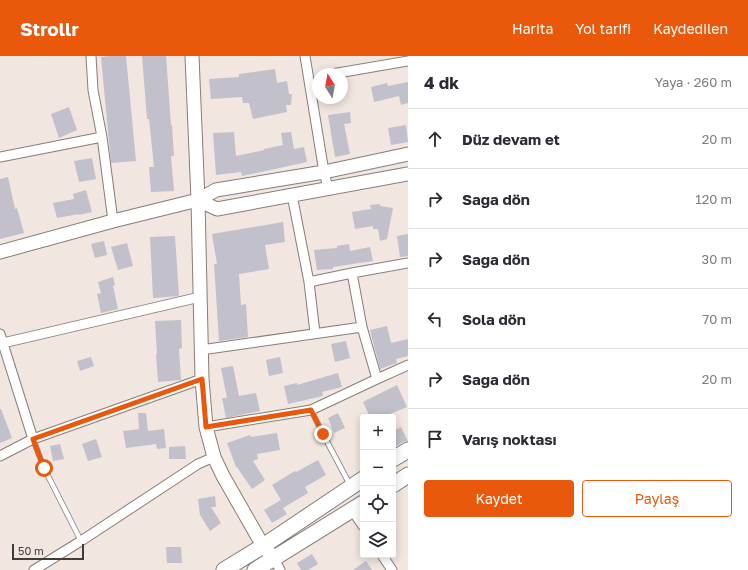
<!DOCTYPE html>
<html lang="tr">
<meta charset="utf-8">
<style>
:root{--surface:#fff;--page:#f7f7f7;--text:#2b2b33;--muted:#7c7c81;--line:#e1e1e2;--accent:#ea580c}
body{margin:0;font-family:"Golos Text",sans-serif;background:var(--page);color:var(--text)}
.controls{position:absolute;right:12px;bottom:12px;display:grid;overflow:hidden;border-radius:4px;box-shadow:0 2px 10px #0003}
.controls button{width:36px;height:36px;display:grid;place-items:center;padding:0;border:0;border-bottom:1px solid var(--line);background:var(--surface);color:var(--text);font:20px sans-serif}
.compass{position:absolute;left:312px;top:12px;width:36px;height:36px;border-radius:50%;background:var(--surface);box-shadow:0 2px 10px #0003;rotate:349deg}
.scale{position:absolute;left:12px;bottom:10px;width:72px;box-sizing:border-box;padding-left:4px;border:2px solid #403c39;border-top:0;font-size:11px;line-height:14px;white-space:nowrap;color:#403c39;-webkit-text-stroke:3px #f1e6e0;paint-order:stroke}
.stop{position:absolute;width:12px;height:12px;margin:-9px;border:3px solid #ea580c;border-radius:50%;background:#fff}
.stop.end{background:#ea580c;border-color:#fff;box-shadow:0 1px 4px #0008}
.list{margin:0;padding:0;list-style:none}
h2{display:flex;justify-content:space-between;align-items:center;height:52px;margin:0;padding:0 16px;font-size:17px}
h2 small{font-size:13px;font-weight:400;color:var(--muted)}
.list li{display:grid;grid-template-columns:26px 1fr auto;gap:12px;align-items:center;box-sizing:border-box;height:60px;padding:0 16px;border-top:1px solid var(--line)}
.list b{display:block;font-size:15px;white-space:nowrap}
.list em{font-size:13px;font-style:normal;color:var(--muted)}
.actions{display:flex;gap:8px;padding:12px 16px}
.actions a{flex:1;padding:9px 0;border:1px solid var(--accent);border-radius:4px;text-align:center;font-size:14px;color:var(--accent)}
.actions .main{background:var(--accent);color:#fff}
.icon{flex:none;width:22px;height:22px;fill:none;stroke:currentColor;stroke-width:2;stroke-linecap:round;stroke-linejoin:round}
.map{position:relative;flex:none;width:408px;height:514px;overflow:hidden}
header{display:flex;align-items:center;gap:24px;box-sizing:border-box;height:56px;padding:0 20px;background:var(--accent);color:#fff}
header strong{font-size:19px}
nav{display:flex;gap:22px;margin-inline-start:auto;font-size:14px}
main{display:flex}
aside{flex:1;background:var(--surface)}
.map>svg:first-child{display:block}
</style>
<header>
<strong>Strollr</strong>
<nav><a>Harita</a><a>Yol tarifi</a><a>Kaydedilen</a></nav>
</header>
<main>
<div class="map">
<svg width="408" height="514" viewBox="0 0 408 514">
<rect width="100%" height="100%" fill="#f1e6e0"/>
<path fill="#c2c0ca" d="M 110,0 L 126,0 L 136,105 L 111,107 L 101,1 Z
M 142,0 L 166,0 L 171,69 L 172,69 L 174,100 L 171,100 L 174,135 L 151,136 L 149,111 L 154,111 L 149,63 L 147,63 Z
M 275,13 L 277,27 L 287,25 L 289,38 L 292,38 L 291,49 L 286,49 L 287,56 L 253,63 L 249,47 L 243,47 L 242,41 L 211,43 L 209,23 L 239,21 L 239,18 Z
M 408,26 L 408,47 L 401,49 L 399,40 L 374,46 L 371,31 L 387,27 L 388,30 Z
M 69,51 L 77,74 L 59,82 L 51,58 Z
M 350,56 L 351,67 L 344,68 L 350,98 L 335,101 L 328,59 Z
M 406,69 L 408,86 L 391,89 L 388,72 Z
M 234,76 L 236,100 L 264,94 L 264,93 L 283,89 L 281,77 L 291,76 L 294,93 L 304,91 L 307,106 L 242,120 L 241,116 L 216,119 L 213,77 Z
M 92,102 L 96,123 L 79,126 L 74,105 Z
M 8,121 L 15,153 L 17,152 L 24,177 L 0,183 L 0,123 Z
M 86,134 L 92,156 L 79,159 L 79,158 L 57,162 L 53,147 L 74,143 L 73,138 Z
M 380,148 L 380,150 L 393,152 L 387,183 L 380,185 L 378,173 L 373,173 L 373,170 L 355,173 L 352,156 L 371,153 L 370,149 Z
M 283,166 L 285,186 L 265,189 L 269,213 L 239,218 L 241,249 L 246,248 L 248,281 L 219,285 L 214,208 L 217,208 L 212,178 Z
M 408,178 L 408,200 L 400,201 L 397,180 Z
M 175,180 L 179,240 L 153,242 L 150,181 Z
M 104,185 L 107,199 L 95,202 L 91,188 Z
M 127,187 L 133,210 L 118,214 L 111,191 Z
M 349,188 L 350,195 L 370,191 L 373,205 L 333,211 L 333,213 L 317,214 L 314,194 L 337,192 L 337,190 Z
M 113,221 L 115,229 L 113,230 L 118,253 L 101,257 L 97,238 L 101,237 L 98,226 Z
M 181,264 L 182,292 L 179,293 L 181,324 L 158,326 L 156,298 L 157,298 L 155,265 Z
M 387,270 L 391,287 L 408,283 L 408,300 L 396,303 L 397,307 L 380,313 L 370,274 Z
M 346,285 L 350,302 L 335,306 L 331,288 Z
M 91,301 L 94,310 L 80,315 L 77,305 Z
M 280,301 L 283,317 L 269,320 L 266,304 Z
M 233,310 L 239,340 L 256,337 L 260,355 L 226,362 L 222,342 L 227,342 L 221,312 Z
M 338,317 L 342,331 L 322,336 L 323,340 L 288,348 L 284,330 L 297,327 L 297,329 Z
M 397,329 L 407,351 L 383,361 L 370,361 L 363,346 Z
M 0,353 L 1,353 L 12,382 L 0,387 Z
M 138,357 L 146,357 L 148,375 L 164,373 L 166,392 L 157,393 L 156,388 L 126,392 L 123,375 L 139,373 Z
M 338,357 L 345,372 L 334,377 L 328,362 Z
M 401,371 L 408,385 L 403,386 L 393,392 L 393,375 Z
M 277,377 L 280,394 L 257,398 L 258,403 L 253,405 L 265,424 L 252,433 L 237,411 L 236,411 L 227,387 L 250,379 L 251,381 Z
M 96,383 L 102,401 L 88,405 L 82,388 Z
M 60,388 L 64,403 L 53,405 L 50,390 Z
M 185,390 L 186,403 L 169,403 L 169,391 Z
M 318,404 L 326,419 L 305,431 L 308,437 L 283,452 L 287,458 L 272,467 L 264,454 L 281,444 L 272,429 L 295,415 L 296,416 Z
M 215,440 L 216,451 L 211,451 L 221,467 L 210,475 L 200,459 L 198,443 Z
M 166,491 L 181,491 L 182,507 L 167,507 Z
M 312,498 L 318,508 L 308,514 L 301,514 L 297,507 Z
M 366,505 L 372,514 L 353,514 Z"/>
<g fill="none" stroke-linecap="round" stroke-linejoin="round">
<defs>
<path id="lane" d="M 311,354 L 323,378 L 350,429
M 33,383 L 44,412 L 81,485"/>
<path id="street" d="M 91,0 L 93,34 L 102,81 L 113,165
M 305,0 L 324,116 L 328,132
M 332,18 L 408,5
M 0,101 L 102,81
M 292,139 L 309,226 L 315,277
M 352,217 L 362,271 L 377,323
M 309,226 L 352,217 L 408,207
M 0,278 L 33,383
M 0,289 L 3,287 L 200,241
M 201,294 L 362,271
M 206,371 L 311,354 L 377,323 L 408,309
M 0,400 L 33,383 L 202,323
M 352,454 L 363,470
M 382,499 L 392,514
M 274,502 L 280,514
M 34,514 L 81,485 L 198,408 L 214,401"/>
<path id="secondary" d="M 192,0 L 198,144 L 202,323 L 206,371 L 214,401 L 223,420 L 263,490 L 274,502
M 408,98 L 324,116 L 216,134 L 198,144 L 217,153 L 408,118
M 0,196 L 113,165 L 198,144"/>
<path id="primary" d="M 393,403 L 408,394
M 393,429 L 408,419
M 224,514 L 263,490 L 363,423
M 255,514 L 363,447"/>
</defs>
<use href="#lane" stroke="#877d78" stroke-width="6"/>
<use href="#street" stroke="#877d78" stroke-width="11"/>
<use href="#secondary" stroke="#877d78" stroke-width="15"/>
<use href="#primary" stroke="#877d78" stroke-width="17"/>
<use href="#lane" stroke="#fff" stroke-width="4.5"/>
<use href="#street" stroke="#fff" stroke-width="9"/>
<use href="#secondary" stroke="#fff" stroke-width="13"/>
<use href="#primary" stroke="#fff" stroke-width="15"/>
</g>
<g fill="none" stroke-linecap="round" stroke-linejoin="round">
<path stroke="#ea580c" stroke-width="5" d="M 44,412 L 33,383 L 202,323 L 206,371 L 311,354 L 323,378"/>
</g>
</svg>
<div class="controls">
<button>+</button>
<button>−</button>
<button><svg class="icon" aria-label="locate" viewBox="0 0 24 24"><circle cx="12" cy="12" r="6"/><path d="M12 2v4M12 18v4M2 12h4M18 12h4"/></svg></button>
<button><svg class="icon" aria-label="layers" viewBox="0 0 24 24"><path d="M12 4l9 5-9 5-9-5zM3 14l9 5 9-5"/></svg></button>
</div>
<svg class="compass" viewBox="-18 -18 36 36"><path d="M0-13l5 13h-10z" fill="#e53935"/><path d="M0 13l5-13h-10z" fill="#7c7c81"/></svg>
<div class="scale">50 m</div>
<div class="stop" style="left:44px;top:412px"></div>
<div class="stop end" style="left:323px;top:378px"></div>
</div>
<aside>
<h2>4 dk<small>Yaya · 260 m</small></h2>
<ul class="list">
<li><svg class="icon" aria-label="ahead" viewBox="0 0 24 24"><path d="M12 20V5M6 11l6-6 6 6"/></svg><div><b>Düz devam et</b></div><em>20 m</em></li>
<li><svg class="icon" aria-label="right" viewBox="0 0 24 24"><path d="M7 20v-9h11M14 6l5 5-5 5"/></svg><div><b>Sağa dön</b></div><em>120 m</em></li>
<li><svg class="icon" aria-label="right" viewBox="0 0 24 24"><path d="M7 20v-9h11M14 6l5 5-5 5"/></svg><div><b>Sağa dön</b></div><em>30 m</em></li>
<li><svg class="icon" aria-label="left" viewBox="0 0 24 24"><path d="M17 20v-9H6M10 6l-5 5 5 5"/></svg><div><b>Sola dön</b></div><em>70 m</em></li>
<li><svg class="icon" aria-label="right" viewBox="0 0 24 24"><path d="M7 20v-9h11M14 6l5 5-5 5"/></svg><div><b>Sağa dön</b></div><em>20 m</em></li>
<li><svg class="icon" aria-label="arrive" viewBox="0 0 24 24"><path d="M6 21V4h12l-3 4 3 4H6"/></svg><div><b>Varış noktası</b></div></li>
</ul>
<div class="actions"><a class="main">Kaydet</a><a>Paylaş</a></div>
</aside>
</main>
